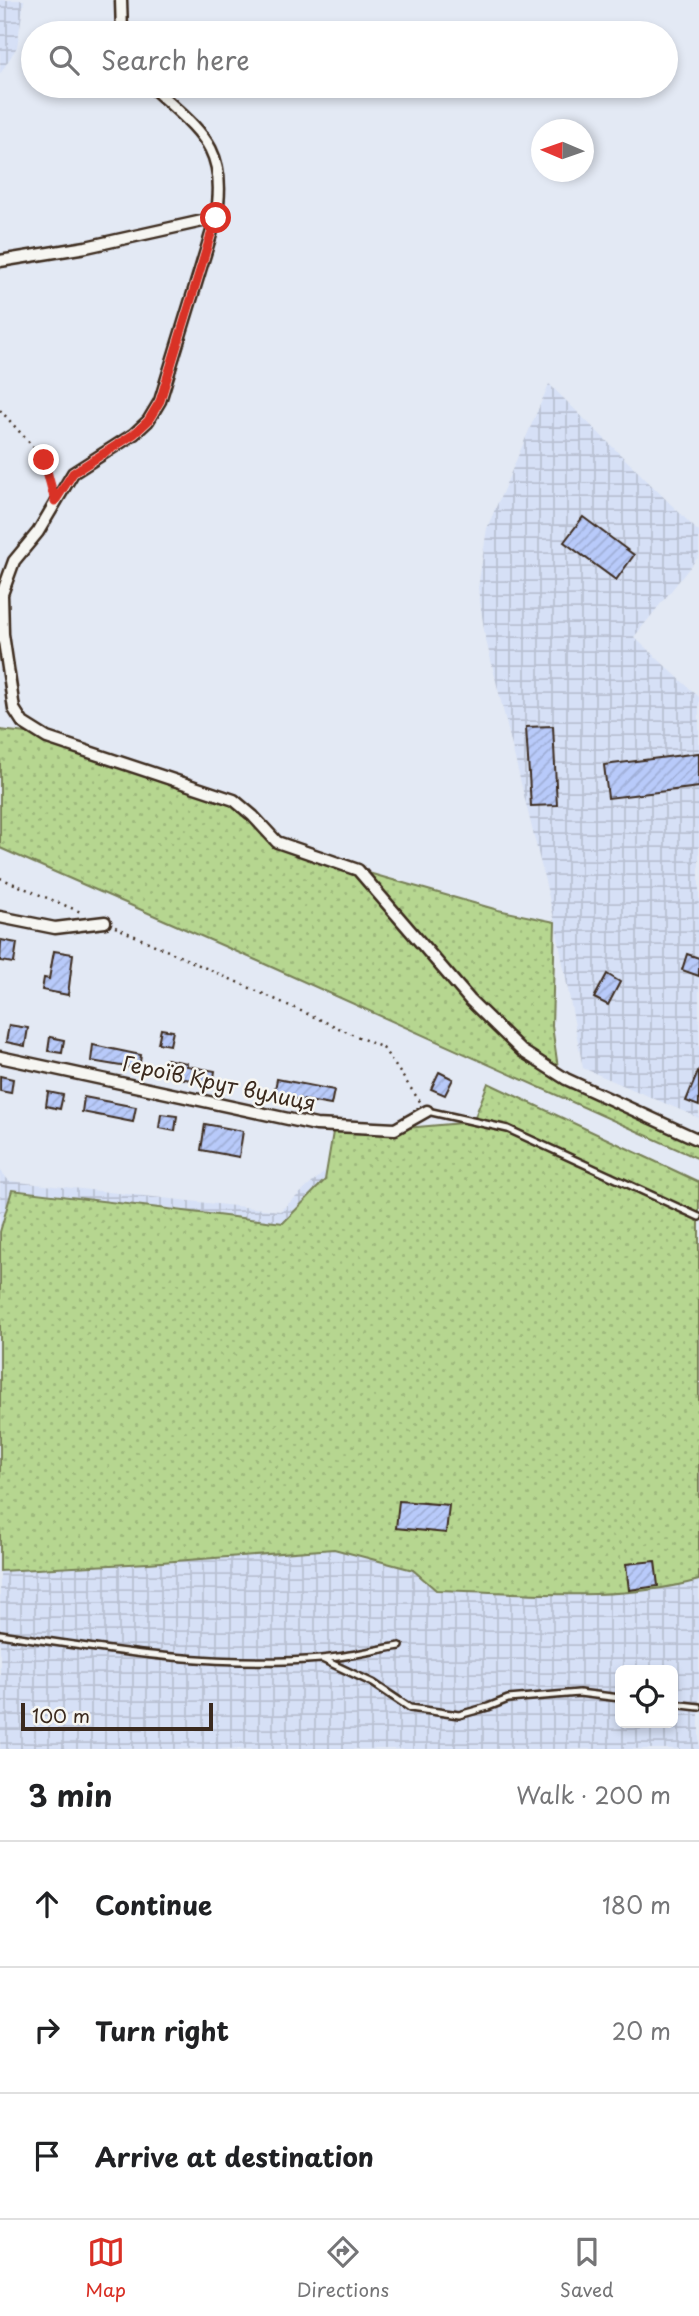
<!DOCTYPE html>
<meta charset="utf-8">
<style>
:root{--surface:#fff;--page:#f2f2f2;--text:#202124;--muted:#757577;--line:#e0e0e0;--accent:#d93025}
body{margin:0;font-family:"Playpen Sans",sans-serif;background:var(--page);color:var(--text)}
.controls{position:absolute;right:21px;bottom:21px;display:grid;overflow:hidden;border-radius:10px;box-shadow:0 4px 10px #0003}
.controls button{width:63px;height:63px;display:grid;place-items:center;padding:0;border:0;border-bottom:2px solid var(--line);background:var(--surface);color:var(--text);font:35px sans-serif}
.compass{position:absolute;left:531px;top:119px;width:63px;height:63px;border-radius:50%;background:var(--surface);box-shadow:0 4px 10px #0003;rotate:272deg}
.scale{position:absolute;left:21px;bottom:18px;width:192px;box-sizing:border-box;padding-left:7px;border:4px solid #3b2a1e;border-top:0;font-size:19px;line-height:24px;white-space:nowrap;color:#3b2a1e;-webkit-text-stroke:5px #f6f6f2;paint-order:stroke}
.stop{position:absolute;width:21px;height:21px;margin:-16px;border:5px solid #d93025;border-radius:50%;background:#fff}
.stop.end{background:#d93025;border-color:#fff;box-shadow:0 2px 7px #0008}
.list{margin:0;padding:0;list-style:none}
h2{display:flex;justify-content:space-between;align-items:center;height:91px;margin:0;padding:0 28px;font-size:30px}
h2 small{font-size:23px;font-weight:400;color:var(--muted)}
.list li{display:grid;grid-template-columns:46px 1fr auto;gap:21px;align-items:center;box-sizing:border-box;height:126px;padding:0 28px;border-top:2px solid var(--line)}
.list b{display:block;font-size:26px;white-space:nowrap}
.list em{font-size:23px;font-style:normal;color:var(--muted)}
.icon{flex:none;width:38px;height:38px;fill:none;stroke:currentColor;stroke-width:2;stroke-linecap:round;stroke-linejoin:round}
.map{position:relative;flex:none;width:699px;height:1749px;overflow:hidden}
.search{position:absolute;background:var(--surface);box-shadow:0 4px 10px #0003;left:21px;right:21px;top:21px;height:77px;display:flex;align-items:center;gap:18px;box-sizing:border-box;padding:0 24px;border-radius:38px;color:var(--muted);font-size:26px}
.sheet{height:469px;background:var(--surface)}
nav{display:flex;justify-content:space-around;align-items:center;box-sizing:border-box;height:98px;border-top:2px solid var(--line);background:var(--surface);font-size:19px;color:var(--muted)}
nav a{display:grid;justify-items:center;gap:4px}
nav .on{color:var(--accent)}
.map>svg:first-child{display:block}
</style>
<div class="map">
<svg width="699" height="1749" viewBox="0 0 699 1749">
<defs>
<pattern id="industrial-grid" width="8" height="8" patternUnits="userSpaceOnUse" patternTransform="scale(1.75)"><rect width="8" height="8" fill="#d6e0f6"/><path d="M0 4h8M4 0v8" fill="none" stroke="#b9c0d2"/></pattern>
<pattern id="grass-dots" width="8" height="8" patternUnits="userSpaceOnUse" patternTransform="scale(1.75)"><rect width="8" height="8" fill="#b6d690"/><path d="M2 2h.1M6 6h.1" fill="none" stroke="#9db87c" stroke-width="1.8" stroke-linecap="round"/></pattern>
<pattern id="building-hatch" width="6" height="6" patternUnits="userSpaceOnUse" patternTransform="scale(1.75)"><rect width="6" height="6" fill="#b8cafa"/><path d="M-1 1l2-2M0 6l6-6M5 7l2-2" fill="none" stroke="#9faed6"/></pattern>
</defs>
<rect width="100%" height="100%" fill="#e3e9f4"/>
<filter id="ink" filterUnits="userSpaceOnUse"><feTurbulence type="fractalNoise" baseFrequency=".0143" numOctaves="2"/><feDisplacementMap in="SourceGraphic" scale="14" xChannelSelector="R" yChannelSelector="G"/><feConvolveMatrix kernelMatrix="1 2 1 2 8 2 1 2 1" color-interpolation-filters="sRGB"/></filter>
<g filter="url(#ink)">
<path fill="url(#industrial-grid)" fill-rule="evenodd" d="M 0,0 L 24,0 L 17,47 L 0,74 Z
M 549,384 L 699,532 L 699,556 L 634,637 L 699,697 L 699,1118 L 583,1068 L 555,922 L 485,636 L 478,588 L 487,528 Z
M 344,1155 L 699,1228 L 699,1749 L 0,1749 L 0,1170 L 9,1181 L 280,1211 ZM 620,1670 L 673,1670 L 673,1723 L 620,1723 Z"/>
<path fill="url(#grass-dots)" stroke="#788057" stroke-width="2" d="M 0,730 L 35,734 L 234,800 L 274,843 L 358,870 L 498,910 L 555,922 L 552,1026 L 559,1075 L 699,1140 L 699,1159 L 258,961 L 0,848 Z
M 488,1083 L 699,1182 L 699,1580 C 615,1603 522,1592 436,1590 L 413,1570 L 334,1549 L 148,1563 L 0,1571 L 0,1232 L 12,1190 L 283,1223 L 325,1180 L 334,1126 L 395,1129 L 473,1122 Z"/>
<path fill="url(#building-hatch)" stroke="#3b2a1e" stroke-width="2" d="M 583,517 L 634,555 L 616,580 L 564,542 Z
M 553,726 L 557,805 L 531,806 L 526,727 Z
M 699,753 L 699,787 L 608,798 L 604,765 Z
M 1,940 L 17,943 L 14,963 L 0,961 Z
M 54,951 L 73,954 L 68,995 L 42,990 L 44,978 L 49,979 Z
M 687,954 L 699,958 L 699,976 L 682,970 Z
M 607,974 L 620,982 L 608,1005 L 594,998 Z
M 9,1025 L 28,1028 L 25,1046 L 6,1042 Z
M 161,1029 L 173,1031 L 170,1045 L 158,1043 Z
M 50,1037 L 64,1040 L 62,1053 L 48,1051 Z
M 93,1045 L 141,1055 L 139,1069 L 91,1061 Z
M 166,1059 L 187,1063 L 187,1066 L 215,1071 L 213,1084 L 163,1075 Z
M 699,1069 L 699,1106 L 686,1101 Z
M 439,1072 L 453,1079 L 445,1095 L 431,1089 Z
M 0,1076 L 13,1079 L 11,1093 L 0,1091 Z
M 277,1079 L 334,1090 L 331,1105 L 274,1095 Z
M 48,1092 L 63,1095 L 60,1109 L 46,1106 Z
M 84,1097 L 136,1107 L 133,1122 L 82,1112 Z
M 161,1114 L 177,1116 L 175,1131 L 159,1128 Z
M 205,1124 L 243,1131 L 239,1157 L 201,1150 Z
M 399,1501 L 449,1505 L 446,1533 L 396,1528 Z
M 655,1561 L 658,1586 L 629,1590 L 626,1564 Z"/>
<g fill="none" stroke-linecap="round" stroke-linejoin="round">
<defs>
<path id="service" d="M 427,1111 L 508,1129 L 699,1217
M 0,1634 C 106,1650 214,1668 321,1659 C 347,1657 374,1650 400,1646
M 322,1659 L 373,1683 L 410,1708 L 459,1715 L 488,1707 L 508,1699 L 579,1693 L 620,1698
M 673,1704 L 699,1707"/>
<path id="minor" d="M 121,0 L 122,33
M 151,86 C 199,131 229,146 216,218 L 160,401 L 148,421 L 134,434 L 73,473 L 38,532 L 14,561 L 2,594 L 3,634 L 14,709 L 23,723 L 47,738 L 234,800 L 253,816 L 277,842 L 358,870 L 470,1000 L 522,1051 L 566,1079 L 699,1140
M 0,261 L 86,247 L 216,218
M 0,917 L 55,928 L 105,922
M 0,1057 L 316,1125 L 395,1129 L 427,1111"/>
</defs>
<use href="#service" stroke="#3b2a1e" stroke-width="10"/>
<use href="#minor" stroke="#3b2a1e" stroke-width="15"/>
<path stroke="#3b2a1e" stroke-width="2.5" stroke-dasharray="2 5" stroke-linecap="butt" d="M 0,410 L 44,459 L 52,488
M 0,878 L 83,913
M 115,927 L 383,1048 L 421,1103"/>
<use href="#service" stroke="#f6f6f2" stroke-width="5"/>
<use href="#minor" stroke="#f6f6f2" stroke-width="10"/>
</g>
</g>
<g fill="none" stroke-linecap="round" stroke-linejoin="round" filter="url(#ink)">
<path stroke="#d93025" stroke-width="9" d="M 44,460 L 55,501 L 73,473 L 134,434 L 148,421 L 160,401 L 216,218"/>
</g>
<g text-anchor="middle" stroke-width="5" stroke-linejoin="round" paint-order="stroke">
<g font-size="21" fill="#3b2a1e" stroke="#f6f6f2">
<text transform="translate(219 1084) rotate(12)" y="7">Героїв Крут вулиця</text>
</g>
</g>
</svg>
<div class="controls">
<button><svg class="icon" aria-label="locate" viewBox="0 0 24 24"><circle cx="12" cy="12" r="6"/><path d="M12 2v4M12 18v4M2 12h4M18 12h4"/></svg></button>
</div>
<svg class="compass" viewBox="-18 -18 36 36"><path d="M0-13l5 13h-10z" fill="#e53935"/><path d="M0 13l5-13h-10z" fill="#757577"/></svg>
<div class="scale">100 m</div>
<div class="stop" style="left:216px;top:218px"></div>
<div class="stop end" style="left:44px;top:460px"></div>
<div class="search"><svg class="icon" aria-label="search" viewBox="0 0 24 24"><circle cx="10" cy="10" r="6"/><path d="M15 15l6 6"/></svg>Search here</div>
</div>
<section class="sheet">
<h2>3 min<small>Walk · 200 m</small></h2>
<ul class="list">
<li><svg class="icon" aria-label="ahead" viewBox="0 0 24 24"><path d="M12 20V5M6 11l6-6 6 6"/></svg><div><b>Continue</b></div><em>180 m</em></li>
<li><svg class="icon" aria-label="right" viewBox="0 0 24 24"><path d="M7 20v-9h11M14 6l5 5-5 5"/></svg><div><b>Turn right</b></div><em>20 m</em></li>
<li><svg class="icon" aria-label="arrive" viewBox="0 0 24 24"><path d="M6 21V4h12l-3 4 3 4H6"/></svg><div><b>Arrive at destination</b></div></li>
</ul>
</section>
<nav>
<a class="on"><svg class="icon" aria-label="map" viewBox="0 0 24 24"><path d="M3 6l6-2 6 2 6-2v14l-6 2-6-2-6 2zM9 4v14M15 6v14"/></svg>Map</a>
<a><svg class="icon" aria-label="directions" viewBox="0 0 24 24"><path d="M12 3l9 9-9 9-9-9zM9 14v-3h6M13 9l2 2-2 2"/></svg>Directions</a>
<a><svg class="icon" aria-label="saved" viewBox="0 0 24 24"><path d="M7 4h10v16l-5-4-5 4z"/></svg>Saved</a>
</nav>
